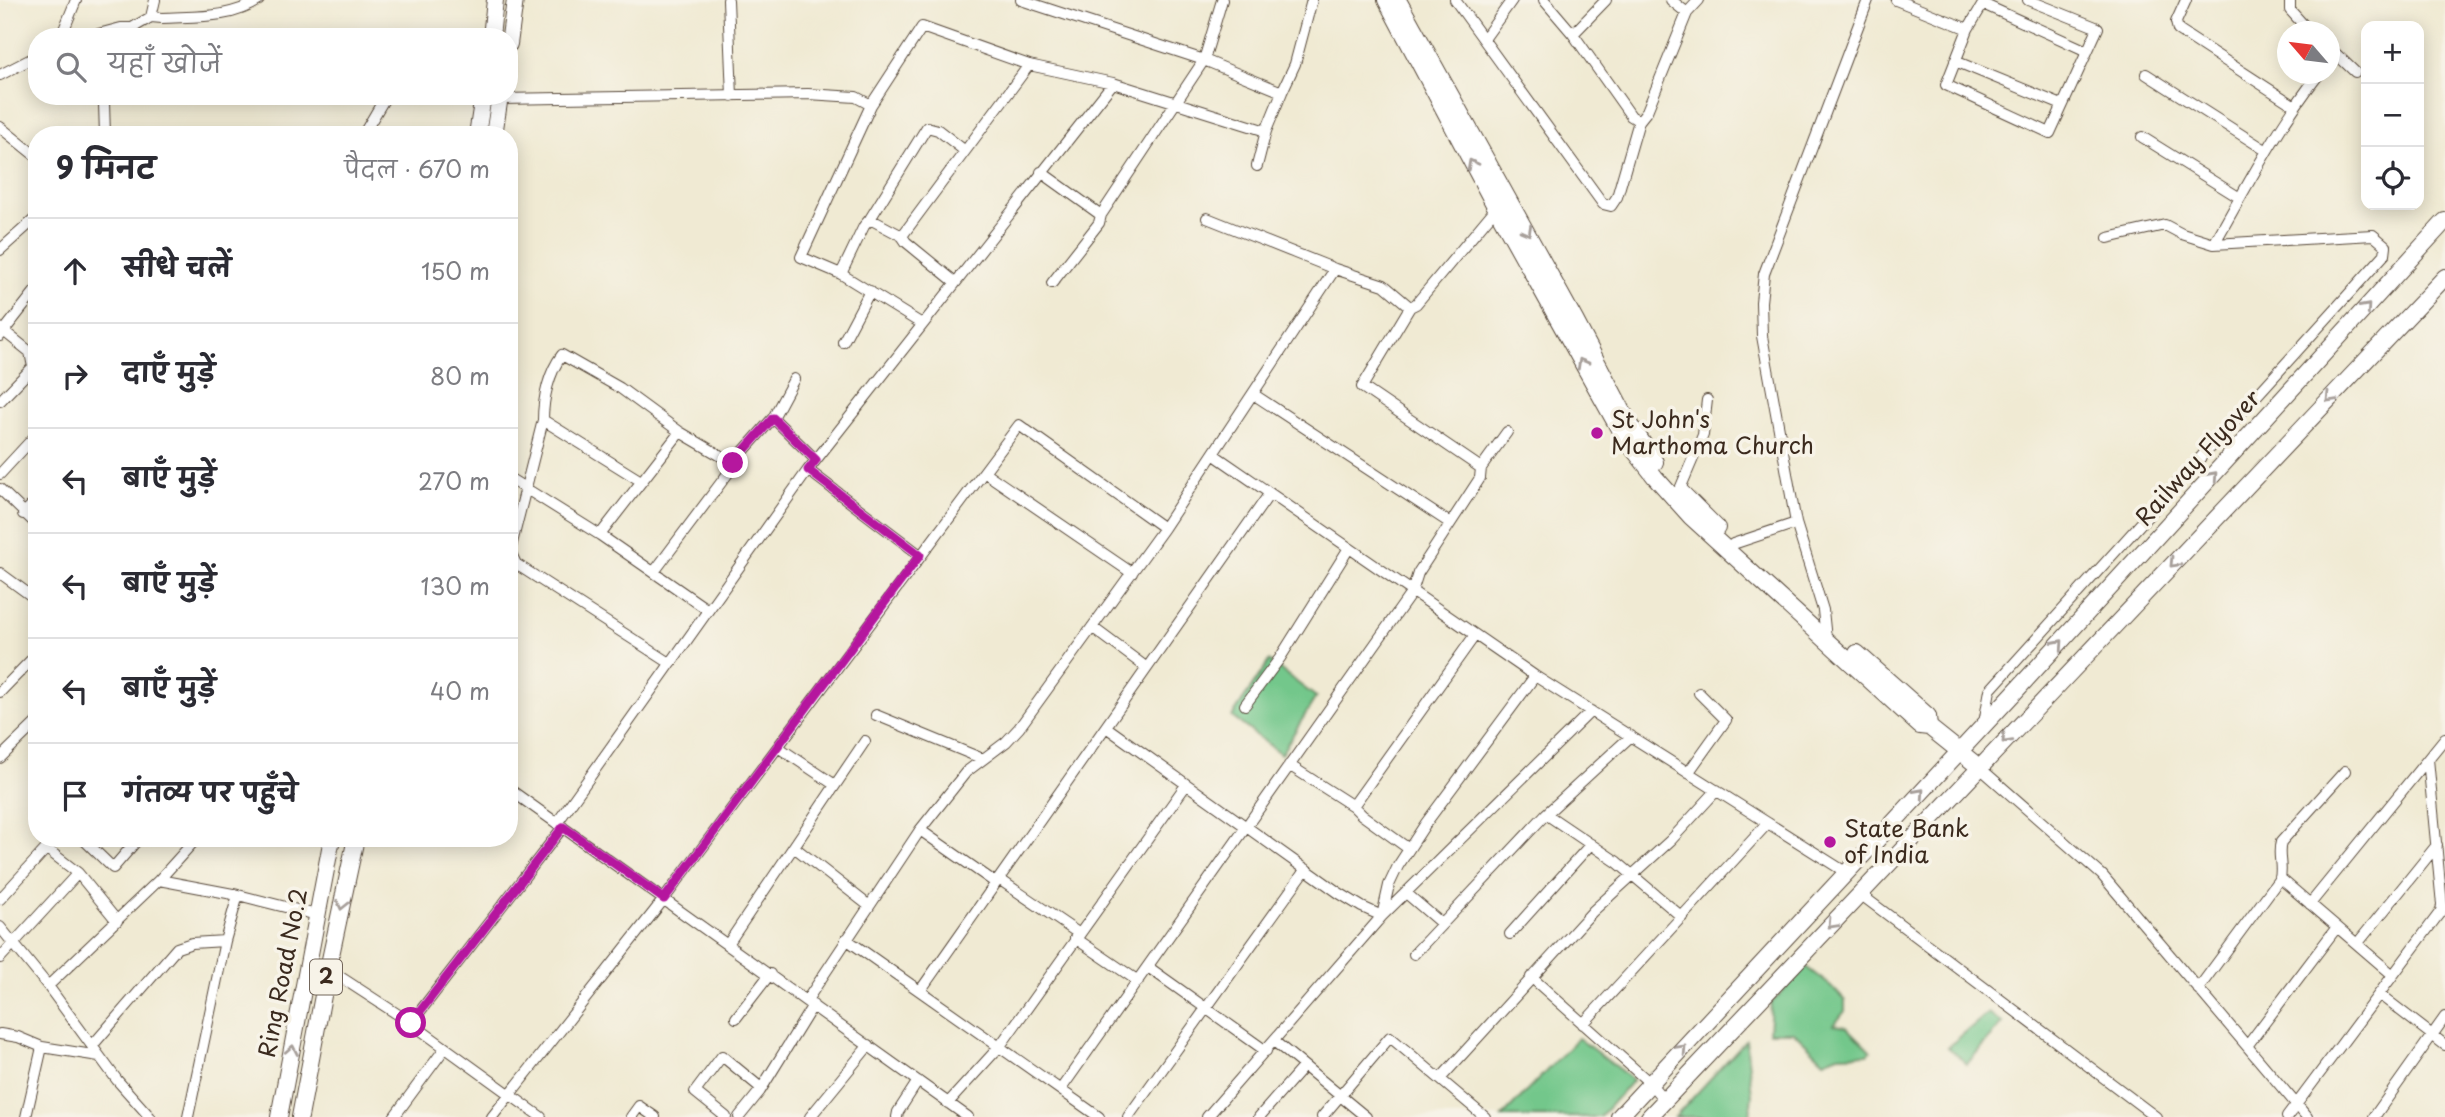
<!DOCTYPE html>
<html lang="hi">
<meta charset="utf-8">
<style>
:root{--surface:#fff;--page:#f2f2f3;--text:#2b2b33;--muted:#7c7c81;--line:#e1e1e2}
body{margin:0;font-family:"Playpen Sans","Playpen Sans Deva",sans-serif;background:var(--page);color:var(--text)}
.controls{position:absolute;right:21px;top:21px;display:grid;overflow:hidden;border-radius:14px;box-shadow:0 4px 18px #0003}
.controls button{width:63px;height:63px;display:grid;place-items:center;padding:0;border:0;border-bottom:2px solid var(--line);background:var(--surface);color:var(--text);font:35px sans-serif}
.compass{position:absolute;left:2277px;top:21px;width:63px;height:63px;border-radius:50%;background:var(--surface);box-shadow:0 4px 18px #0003;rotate:298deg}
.stop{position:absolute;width:21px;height:21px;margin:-16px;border:5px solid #b5179e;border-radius:50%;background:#fff}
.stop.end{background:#b5179e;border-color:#fff;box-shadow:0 2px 7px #0008}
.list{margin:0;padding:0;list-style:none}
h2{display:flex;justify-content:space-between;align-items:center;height:91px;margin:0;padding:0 28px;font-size:30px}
h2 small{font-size:23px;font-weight:400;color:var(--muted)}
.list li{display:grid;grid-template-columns:46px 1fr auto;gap:21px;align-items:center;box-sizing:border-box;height:105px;padding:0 28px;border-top:2px solid var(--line)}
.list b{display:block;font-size:26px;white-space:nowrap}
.list em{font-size:23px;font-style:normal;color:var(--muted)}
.icon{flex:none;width:38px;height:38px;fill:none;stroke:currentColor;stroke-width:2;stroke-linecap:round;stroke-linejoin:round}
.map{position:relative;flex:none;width:2445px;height:1117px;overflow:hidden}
.search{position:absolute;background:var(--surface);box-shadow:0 4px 18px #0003;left:28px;top:28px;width:490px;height:77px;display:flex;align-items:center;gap:18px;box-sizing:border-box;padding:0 24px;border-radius:28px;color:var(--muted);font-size:26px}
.panel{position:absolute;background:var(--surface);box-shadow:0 4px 18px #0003;left:28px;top:126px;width:490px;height:721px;border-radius:28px}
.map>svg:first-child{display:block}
</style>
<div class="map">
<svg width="2445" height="1117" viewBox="0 0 2445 1117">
<rect width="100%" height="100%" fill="#f7f3e8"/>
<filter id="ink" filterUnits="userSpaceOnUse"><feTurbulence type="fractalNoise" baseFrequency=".0143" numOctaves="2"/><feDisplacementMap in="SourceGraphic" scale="14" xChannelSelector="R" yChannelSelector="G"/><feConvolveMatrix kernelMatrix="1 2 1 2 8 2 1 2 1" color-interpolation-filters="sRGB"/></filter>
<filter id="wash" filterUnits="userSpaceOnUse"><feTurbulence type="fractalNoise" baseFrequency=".00686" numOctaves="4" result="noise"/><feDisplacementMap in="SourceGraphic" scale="28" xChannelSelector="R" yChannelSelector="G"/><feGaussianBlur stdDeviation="1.57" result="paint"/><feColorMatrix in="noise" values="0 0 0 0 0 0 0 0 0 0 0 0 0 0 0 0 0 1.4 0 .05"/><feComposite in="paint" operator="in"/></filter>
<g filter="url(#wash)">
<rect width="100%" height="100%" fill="#f0ead3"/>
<path fill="#73c78b" stroke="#577854" stroke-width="2" d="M 1269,661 L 1316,697 L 1281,754 L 1232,717 Z
M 1806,967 L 1832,987 L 1845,1001 L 1845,1011 L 1834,1025 L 1847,1027 L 1871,1051 L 1868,1054 L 1839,1055 L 1824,1061 L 1794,1032 L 1769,1032 L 1771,1003 Z
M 1988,1013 L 2002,1023 L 1967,1064 L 1948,1047 Z
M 1578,1038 L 1633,1080 L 1600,1117 L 1502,1117 Z
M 1746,1040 L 1752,1094 L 1750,1117 L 1675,1117 Z"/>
</g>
<g filter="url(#ink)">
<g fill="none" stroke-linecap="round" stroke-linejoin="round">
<defs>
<path id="street" d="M 728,0 L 732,96
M 1021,0 L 1204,60 L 1282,92 L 1295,64 L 1312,0
M 1455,0 L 1603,204 L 1611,206 L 1617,197 L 1639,121 L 1647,111 L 1687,13 L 1699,0
M 1544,0 L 1573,34 L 1631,116 L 1639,121
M 1671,0 L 1687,13
M 1896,0 L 1968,29 L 1946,85 L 2050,133 L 2098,28 L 2028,0
M 1985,0 L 1983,4 L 2087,51
M 2186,0 L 2176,22 L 2178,30 L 2295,106
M 2290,0 L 2290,10 L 2310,32
M 151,17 L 155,0
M 1968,29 L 1983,4
M 1573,34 L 1606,0
M 61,37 L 76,0
M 87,37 L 121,28 L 132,28 L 151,17 L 162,18 C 194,16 231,19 259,0
M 1484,39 L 1512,0
M 2330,48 L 2355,72
M 1955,61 L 2062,105
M 2146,74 L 2267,151
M 0,75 L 37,56
M 500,99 L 808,94 L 856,97 L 871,105
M 0,127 L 37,157
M 105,135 L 104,103 L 106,96
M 363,135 L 386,96
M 2142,137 L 2240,198
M 1257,166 L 1266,131
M 1041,172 L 1101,215
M 1207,218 L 1335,269 L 1384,285 L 1410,307
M 870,219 L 902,236 L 906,242 L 955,282
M 902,236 L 1029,65
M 2108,238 L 2165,225 L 2182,234 L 2214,244
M 0,250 L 37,217
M 841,274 L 864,226 L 870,219 L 927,127 L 938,130 L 965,151
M 1052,283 L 1099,223 L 1101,215 L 1204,60 L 1222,0
M 922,324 L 841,274 L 801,257 L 871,105 L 922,27 L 1029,65 L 1113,83 L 1266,131 L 1282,92
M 0,328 L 30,352 L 33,367 L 0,401
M 0,336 L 37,289
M 843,342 L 870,291
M 1253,394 L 1450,523
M 773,418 L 816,460
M 543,420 L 641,481
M 1213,454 L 1535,676 L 1847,873
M 1481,468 L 1362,387 L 1410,307 L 1416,304 L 1497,207
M 808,470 L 920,555
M 984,472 L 1132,573
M 0,474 L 37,434
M 509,478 L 600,535 L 708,610
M 0,489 L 37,525
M 1677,496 L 1703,435 L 1707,400
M 23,514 L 37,500
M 600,535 L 680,432
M 1733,544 L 1796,523
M 654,572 L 729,472 L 733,463 L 773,418 L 794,379
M 0,573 L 37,600
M 1092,627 L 1147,668
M 1826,639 L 1823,610 L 1796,523 L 1762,336 L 1761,302 L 1764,274 L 1868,0
M 670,663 L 516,564 L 510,551 L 543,420 C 543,398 549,372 562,355 L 620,388 L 680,432 L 733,463
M 0,692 L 37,654
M 1245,705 L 1280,658 L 1349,548
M 876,715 L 983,759
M 1984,723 L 1990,690 L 2385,254 L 2386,246 L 2373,235 L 2214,244 C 2247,186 2278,126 2319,74
M 1106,727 L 1339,893 L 1362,907 L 1382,916 L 1389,885 L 1398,866 L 1426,823 L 1535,676
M 778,747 L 835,785
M 0,758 L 37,722
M 1289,765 L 1353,806 L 1362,815 L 1409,849
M 1979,767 L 2102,875 L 2307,1117
M 1688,773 L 1726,720 L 1699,693
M 509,789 L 968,1117
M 1353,806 L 1475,635
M 1546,814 L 1617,862 L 1682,917
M 557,823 L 808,470 L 1113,83
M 920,830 L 996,883
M 82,838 L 113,868 L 139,838
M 794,847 L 868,905
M 47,849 L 78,873 L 117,921
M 2280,878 L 2393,975
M 999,879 L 1078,933
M 159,880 L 238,895 L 317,915
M 1406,893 L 1442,924
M 1860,894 L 2156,1117
M 0,899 L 56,838
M 2310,904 L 2445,738
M 0,927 L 48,986 L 117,1080 L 150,1117
M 1510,934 L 1591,844
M 1075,938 L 1138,981
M 846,939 L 1099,1117
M 728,944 L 865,741
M 2357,944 L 2437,845
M 1414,954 L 1546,814 L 1631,736
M 0,958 L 78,873
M 1148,967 L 1266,1051
M 328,969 L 411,1023 L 541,1117
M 1531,977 L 1650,1083 L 1665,1101
M 48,986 L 159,880 L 197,838
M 2198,989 L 2280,878 C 2283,865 2277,854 2281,842 L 2345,771
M 920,991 L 1270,493
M 2379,994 L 2445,1045
M 807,1000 L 920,830 L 966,772 L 1006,742 L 1019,728 L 1164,528 L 1335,269
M 736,1018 L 770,974
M 411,1023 L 563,827
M 1583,1024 L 1768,823
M 0,1034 L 18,1037 L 42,1047 L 99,1056
M 1275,1042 L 1366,1117
M 92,1046 L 177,948 L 192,943 L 225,941
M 2247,1046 L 2337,927
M 1440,1079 L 1593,911 L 1671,840 L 1717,790
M 1061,1089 L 1412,592 L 1418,573 L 1480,478 L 1481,468 L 1507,432
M 948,1103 L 1000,1046 L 1186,785
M 26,1117 L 42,1047
M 188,1117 L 225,941 L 238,895
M 394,1117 L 445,1048
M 492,1117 L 664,899 L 1019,425 L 1164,528
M 631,1117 L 639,1106 L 655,1117
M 726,1117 L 695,1092 L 722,1056 L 761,1088
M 739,1117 L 760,1091 L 813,1005
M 810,1117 L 869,1045
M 897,1117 L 898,1112 L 918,1081
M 1128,1117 L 1306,869
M 1207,1117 L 1382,916 L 1591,711
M 1259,1117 L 1304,1066
M 1322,1117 L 1390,1037 L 1485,1117
M 2287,1117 L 2441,911 L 2442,905 L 2428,759
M 2374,1117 L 2445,1017"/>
<path id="primary" d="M 1386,0 L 1496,208 L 1623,436 L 1655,477 L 1690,516 L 1920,726 L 1929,727 L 1979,767
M 1398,0 L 1575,320 L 1627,419 L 1655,462
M 491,37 L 495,0
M 509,44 L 515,0
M 477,135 L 483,96
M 494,135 L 500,96
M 1681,492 L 1717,528
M 1857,653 L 1928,716 L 1929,727
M 279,1117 L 332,838
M 300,1117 L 328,969 L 356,838
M 1619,1117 L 2013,694 L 2445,221
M 1649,1117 L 2445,277"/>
</defs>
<use href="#street" stroke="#564739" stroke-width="12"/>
<use href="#primary" stroke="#564739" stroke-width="18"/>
<use href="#street" stroke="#fff" stroke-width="10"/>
<use href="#primary" stroke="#fff" stroke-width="16"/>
</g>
<defs><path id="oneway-chevron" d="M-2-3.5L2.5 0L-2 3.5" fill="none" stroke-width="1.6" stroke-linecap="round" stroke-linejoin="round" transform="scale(1.75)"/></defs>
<g stroke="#a79f9a">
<use href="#oneway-chevron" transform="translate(1472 164) rotate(-118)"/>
<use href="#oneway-chevron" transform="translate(1527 231) rotate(61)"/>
<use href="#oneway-chevron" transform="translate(2366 308) rotate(-48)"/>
<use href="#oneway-chevron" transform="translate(1582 363) rotate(-119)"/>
<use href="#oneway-chevron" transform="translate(2330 398) rotate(134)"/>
<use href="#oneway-chevron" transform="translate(2213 476) rotate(-48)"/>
<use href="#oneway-chevron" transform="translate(2174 563) rotate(134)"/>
<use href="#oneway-chevron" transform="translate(2059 644) rotate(-48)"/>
<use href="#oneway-chevron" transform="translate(2006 739) rotate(134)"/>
<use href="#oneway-chevron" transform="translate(1920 793) rotate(-48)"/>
<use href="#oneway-chevron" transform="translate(342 905) rotate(103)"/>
<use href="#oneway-chevron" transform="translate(1832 924) rotate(133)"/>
<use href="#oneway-chevron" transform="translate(1682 1049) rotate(-47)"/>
<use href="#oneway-chevron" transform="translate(292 1050) rotate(-79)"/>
</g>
</g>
<g fill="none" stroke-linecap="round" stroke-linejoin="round" filter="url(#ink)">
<path stroke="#b5179e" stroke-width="9" d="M 411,1023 L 563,827 L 664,899 L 920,555 L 808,470 L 816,460 L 773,418 L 733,463"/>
</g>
<g fill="#b5179e" stroke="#f7f3e8" stroke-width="2.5">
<circle cx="1597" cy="433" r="7"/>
<circle cx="1830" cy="842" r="7"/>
</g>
<g text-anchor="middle" stroke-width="7" stroke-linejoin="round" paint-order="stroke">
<rect fill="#f7f3e8" stroke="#73665b" stroke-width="2" x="310" y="959.5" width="32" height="35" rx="5"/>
<g font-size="21" font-weight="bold" fill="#3b2a1e">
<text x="326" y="984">2</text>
</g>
<g font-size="23" fill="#3b2a1e" stroke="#f7f3e8" text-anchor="start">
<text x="1611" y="428">St John's<tspan x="1611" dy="26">Marthoma Church</tspan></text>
<text x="1844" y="837">State Bank<tspan x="1844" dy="26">of India</tspan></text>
</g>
<g font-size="23" fill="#3b2a1e" stroke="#f7f3e8">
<text transform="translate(2198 458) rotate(-48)" y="8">Railway Flyover</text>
<text transform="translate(283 973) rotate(-79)" y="8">Ring Road No.2</text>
</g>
</g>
</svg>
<div class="controls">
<button>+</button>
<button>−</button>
<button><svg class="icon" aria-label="locate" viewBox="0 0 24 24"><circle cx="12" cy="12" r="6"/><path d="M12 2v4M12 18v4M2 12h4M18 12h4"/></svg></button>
</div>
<svg class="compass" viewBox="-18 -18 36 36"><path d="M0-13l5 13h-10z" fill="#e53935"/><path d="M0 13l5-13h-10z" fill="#7c7c81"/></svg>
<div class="stop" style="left:411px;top:1023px"></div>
<div class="stop end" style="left:733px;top:463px"></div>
<div class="search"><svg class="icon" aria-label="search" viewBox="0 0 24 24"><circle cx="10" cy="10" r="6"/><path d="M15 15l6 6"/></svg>यहाँ खोजें</div>
<section class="panel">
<h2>9 मिनट<small>पैदल · 670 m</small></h2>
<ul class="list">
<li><svg class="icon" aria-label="ahead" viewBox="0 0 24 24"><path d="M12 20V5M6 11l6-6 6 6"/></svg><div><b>सीधे चलें</b></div><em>150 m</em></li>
<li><svg class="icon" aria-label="right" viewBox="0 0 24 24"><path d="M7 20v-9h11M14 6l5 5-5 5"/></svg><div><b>दाएँ मुड़ें</b></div><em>80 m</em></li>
<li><svg class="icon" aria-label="left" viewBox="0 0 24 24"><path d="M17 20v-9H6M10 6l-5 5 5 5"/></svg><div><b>बाएँ मुड़ें</b></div><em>270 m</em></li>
<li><svg class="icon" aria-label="left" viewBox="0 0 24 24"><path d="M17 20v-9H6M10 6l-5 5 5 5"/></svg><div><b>बाएँ मुड़ें</b></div><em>130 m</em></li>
<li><svg class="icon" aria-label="left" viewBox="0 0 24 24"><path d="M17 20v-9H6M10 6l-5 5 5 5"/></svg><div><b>बाएँ मुड़ें</b></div><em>40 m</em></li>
<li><svg class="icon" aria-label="arrive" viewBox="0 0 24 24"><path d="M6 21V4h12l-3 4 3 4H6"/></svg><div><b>गंतव्य पर पहुँचे</b></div></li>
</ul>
</section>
</div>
